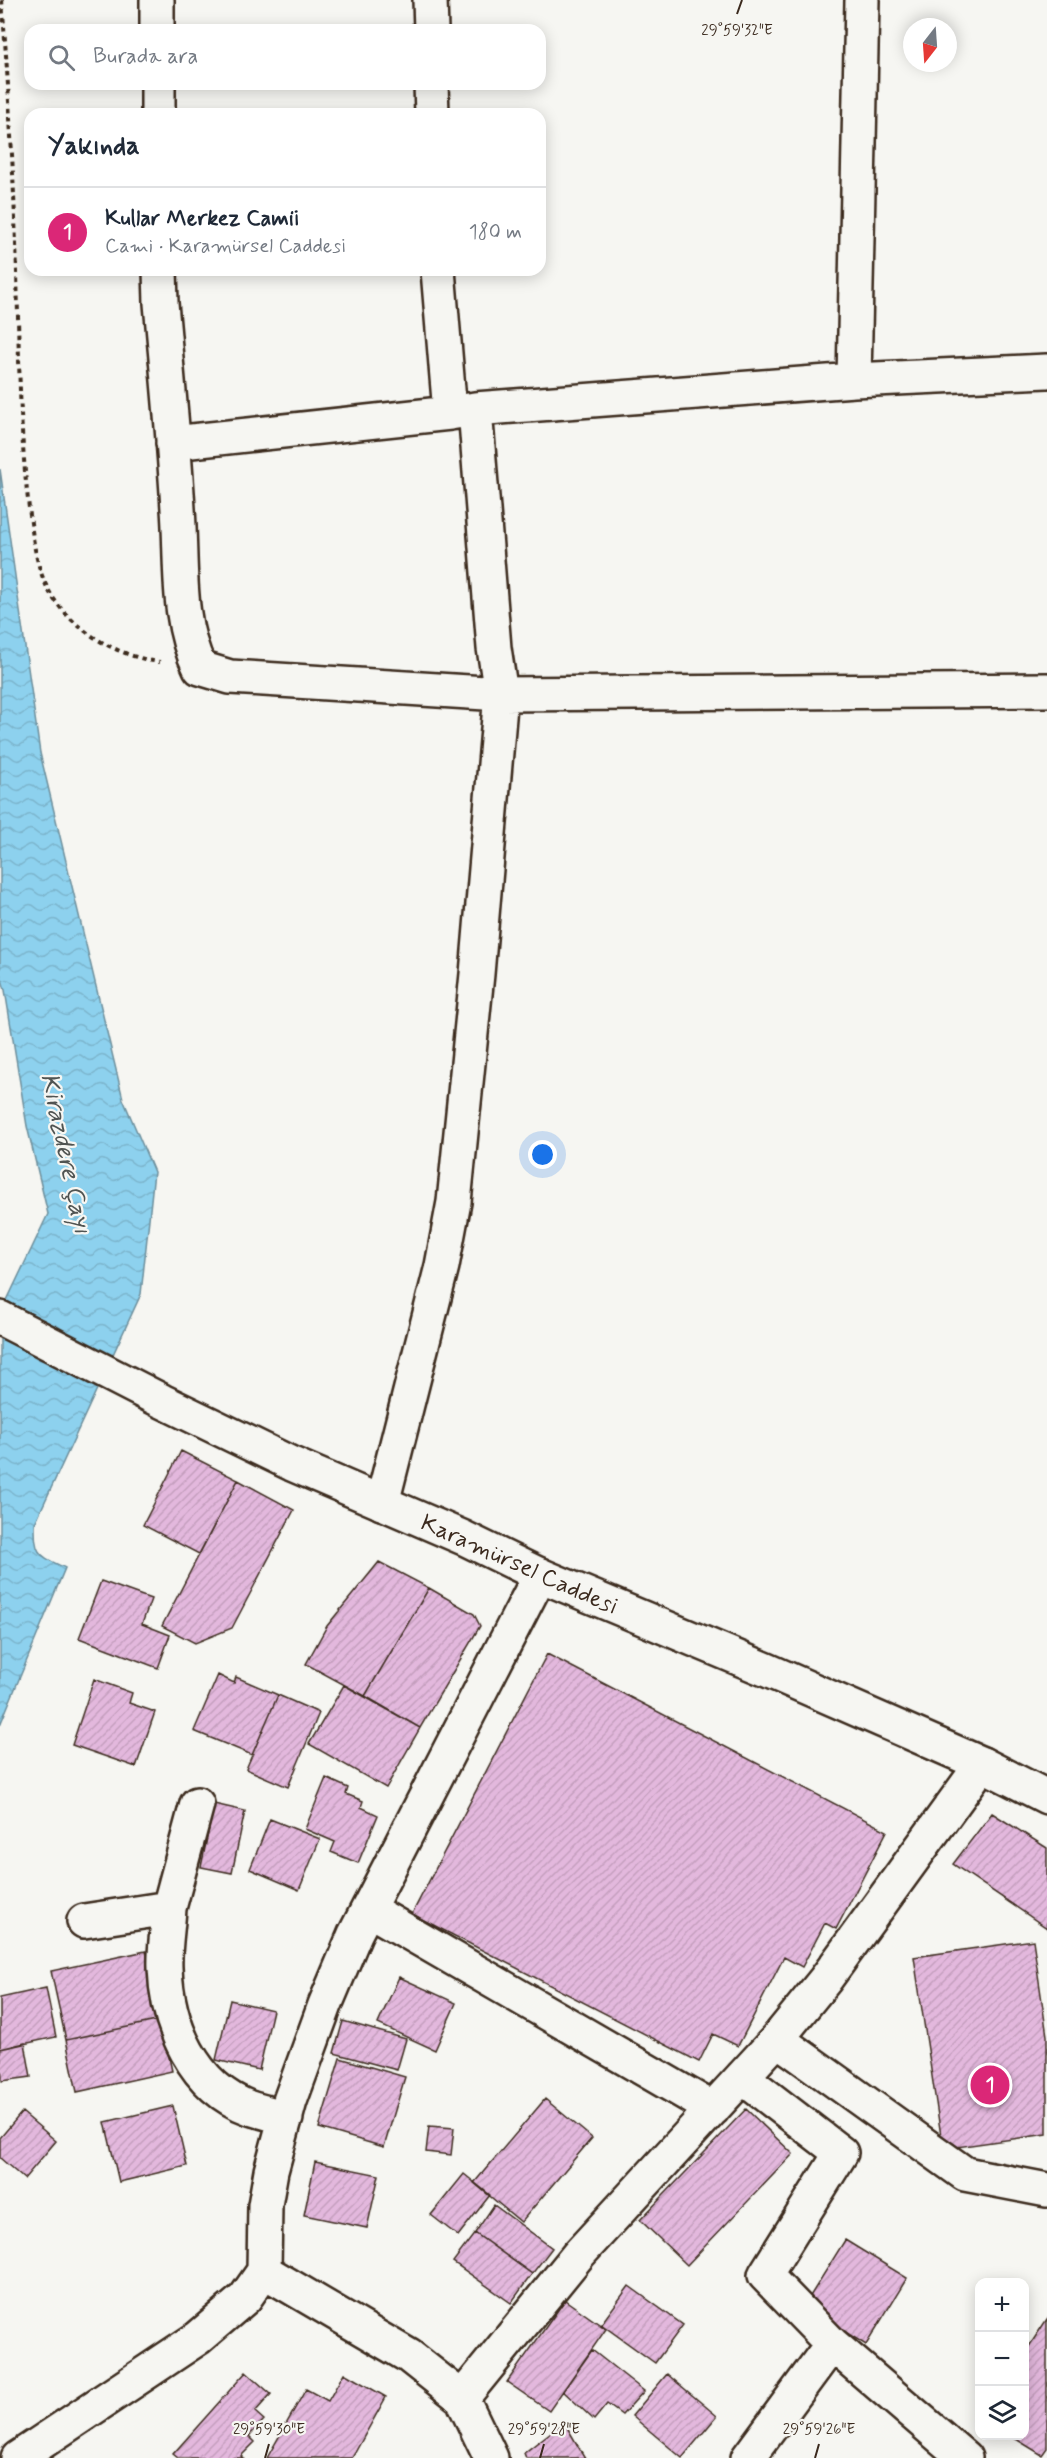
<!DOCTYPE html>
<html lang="tr">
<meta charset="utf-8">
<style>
:root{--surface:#fff;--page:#f2f2f3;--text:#1f2937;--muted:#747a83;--line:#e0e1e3;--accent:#db2777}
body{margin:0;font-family:Mynerve,sans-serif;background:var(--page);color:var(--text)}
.controls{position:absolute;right:18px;bottom:18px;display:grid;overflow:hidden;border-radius:12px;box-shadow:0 3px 15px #0003}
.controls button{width:54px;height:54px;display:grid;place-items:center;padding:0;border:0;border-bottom:2px solid var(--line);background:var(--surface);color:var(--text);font:30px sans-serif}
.compass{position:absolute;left:903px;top:18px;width:54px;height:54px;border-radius:50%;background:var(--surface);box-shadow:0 3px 15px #0003;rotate:197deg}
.you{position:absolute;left:543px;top:1155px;width:21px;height:21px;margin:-15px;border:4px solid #fff;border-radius:50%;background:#1a73e8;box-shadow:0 0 0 9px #1a73e833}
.badge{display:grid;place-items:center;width:39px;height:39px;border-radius:50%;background:var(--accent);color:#fff;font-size:20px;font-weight:700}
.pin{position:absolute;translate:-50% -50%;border:3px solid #fff;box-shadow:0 2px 6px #0006}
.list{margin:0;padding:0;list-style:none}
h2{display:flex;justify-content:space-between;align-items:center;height:78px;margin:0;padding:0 24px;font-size:26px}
h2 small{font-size:20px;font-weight:400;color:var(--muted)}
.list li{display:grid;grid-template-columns:39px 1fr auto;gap:18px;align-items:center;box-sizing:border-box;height:90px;padding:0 24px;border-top:2px solid var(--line)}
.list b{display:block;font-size:22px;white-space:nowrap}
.list p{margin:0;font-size:20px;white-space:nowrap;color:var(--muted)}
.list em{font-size:20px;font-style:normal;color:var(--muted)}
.icon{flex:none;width:33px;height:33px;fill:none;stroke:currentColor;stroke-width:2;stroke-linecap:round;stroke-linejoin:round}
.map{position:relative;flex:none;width:1047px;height:2458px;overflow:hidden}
.search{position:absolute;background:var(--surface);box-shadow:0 3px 15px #0003;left:24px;top:24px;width:522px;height:66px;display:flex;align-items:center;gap:15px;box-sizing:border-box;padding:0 21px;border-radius:18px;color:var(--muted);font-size:22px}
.panel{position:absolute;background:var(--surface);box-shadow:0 3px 15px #0003;left:24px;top:108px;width:522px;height:168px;border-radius:18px}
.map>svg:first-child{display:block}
</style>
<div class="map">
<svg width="1047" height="2458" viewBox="0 0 1047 2458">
<defs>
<pattern id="water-waves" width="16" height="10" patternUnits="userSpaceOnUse" patternTransform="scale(1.5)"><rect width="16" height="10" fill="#8dd1ee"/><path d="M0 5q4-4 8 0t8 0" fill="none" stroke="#7bb4cc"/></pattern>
<pattern id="building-hatch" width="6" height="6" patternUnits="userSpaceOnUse" patternTransform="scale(1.5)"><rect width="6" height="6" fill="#e3b8dd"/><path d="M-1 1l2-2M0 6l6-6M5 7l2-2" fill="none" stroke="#c49ebd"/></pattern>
</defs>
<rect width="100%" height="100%" fill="#f6f6f2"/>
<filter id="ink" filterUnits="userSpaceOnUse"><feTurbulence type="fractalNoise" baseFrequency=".0167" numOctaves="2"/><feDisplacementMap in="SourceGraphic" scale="12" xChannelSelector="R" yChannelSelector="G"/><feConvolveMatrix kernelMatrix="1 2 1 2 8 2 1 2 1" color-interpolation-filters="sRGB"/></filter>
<g filter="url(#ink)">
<path fill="url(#water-waves)" stroke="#6c8e9b" stroke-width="1.5" d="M 0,469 L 40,753 L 123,1099 L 154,1172 L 141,1294 L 35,1523 C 35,1555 37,1554 65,1568 L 0,1725 L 0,1315 L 48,1214 L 27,1126 L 5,990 L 0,973 Z"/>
<path fill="url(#building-hatch)" stroke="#3b2a1e" stroke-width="1.5" d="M 181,1451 L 238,1480 L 199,1554 L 143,1525 Z
M 238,1480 L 294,1510 L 232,1628 L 195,1643 L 162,1626 Z
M 379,1562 L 429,1588 L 365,1696 L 306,1664 L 327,1626 Z
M 101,1581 L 151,1599 L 142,1624 L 170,1635 L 158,1668 L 79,1638 Z
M 429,1588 L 474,1614 L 480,1626 L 420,1728 L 365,1696 Z
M 547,1654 L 887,1831 L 836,1929 L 825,1923 L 802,1967 L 784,1957 L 738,2046 L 713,2034 L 699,2062 L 412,1914 Z
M 218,1675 L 234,1683 L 236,1677 L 278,1695 L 252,1755 L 194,1731 Z
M 94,1679 L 132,1693 L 129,1703 L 155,1712 L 136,1767 L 72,1745 Z
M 344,1685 L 420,1728 L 386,1788 L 309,1744 Z
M 278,1695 L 319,1713 L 288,1787 L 246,1769 Z
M 326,1778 L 348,1788 L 346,1794 L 363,1801 L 361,1807 L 378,1815 L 358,1863 L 331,1852 L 335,1842 L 305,1829 Z
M 214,1804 L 245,1811 L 232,1873 L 201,1867 Z
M 992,1813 L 1047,1848 L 1047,1928 L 953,1864 Z
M 270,1819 L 320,1839 L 299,1890 L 250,1869 Z
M 1033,1940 L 1047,2036 L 1047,2134 L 943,2149 L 914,1957 Z
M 146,1951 L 161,2020 L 66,2040 L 51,1971 Z
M 399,1977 L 456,2003 L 435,2050 L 378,2024 Z
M 46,1988 L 56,2037 L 0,2049 L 0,1998 Z
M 230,2000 L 273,2010 L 259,2070 L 216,2060 Z
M 161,2020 L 172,2071 L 77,2092 L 66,2040 Z
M 343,2021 L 406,2039 L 397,2070 L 334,2053 Z
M 25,2043 L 31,2077 L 2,2081 L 0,2049 Z
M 340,2058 L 405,2077 L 384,2147 L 319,2128 Z
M 545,2099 L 592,2138 L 521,2222 L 474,2183 Z
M 173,2106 L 187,2166 L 119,2182 L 105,2122 Z
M 746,2109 L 793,2154 L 687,2265 L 640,2220 Z
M 22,2112 L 56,2141 L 24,2179 L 0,2158 L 0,2138 Z
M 429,2126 L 454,2128 L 451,2155 L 426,2152 Z
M 315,2162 L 379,2175 L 367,2228 L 304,2215 Z
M 464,2174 L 490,2195 L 458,2236 L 431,2215 Z
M 494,2205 L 552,2248 L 532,2274 L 475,2233 Z
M 475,2233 L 532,2274 L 511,2303 L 453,2262 Z
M 845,2240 L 907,2278 L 866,2345 L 804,2306 Z
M 629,2286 L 683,2325 L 655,2363 L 601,2324 Z
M 565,2300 L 606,2329 L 549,2411 L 507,2382 Z
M 1047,2319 L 1047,2448 L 1042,2455 L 1011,2436 L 1024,2436 L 1024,2354 Z
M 592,2350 L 644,2391 L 622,2415 L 607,2404 L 594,2420 L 563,2391 Z
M 246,2372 L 271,2394 L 255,2412 L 264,2420 L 249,2436 L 255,2442 L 241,2456 L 243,2458 L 178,2458 L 173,2454 Z
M 344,2373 L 386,2397 L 352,2458 L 267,2458 L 306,2389 L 328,2401 Z
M 667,2374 L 717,2416 L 682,2458 L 632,2416 Z
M 564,2422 L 585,2458 L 526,2458 L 524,2453 Z"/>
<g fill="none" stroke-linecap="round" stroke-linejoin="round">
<defs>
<path id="minor" d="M 157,0 L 157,30
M 430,0 L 431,30
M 158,84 L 158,114
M 431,84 L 432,114
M 160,270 L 161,303 C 167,371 174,440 178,509 C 182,561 176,621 200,668 L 230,677 L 501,694 L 1047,690
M 854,380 L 862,0
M 475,409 L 854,380 L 1047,371
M 173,443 L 450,413
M 382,1503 L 442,1266 L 454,1202 L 477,974 L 501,694 L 494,648 L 475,409 L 450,413 L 438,270
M 169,1908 L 197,1804
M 368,1909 L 713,2109
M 84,1921 L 169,1908 C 168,1928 164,1948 165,1968 C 167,2025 193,2087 250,2108 C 262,2112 274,2114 286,2118
M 777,2039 L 965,2174 L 1047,2190
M 742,2077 L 841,2153 L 765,2275 L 832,2344 L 965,2458
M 462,2398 L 579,2254 L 777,2039 L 825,1980 L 982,1764
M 18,2458 L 198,2338 L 245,2298 L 264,2271
M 491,2458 L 462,2398 L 409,2356 L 264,2271 L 265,2205 L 271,2171 L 290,2101 L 325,2005 L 355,1934 L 540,1575
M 748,2458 L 832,2344"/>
<path id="major" d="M 0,1318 L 162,1401 L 292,1464 L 464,1538 L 540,1575 L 767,1670 L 982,1764 L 1047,1797"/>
</defs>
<use href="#minor" stroke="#3b2a1e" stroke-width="38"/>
<use href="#major" stroke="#3b2a1e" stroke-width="38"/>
<path stroke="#3b2a1e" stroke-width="4" stroke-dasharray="4.5 4.5" stroke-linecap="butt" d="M 2,0 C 9,91 14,181 17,272 C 19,351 19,430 29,508 C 33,537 35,565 49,591 C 70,629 118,657 160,662"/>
<use href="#minor" stroke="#f6f6f2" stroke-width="33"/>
<use href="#major" stroke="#f6f6f2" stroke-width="33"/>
</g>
</g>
<path fill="none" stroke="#3b2a1e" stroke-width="2" d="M 737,14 L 742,0M 265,2458 L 269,2444M 540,2458 L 544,2444M 815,2458 L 819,2444"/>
<g text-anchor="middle" stroke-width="4.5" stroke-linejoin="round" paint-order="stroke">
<g font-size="24" fill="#3b2a1e" stroke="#f6f6f2">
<text transform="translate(520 1564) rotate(24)" y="8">Karamürsel Caddesi</text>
</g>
<g font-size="26" font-style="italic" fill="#505452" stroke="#f6f6f2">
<text transform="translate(67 1153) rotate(78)" y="9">Kirazdere Çayı</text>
</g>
</g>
<g font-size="15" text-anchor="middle" fill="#3b2a1e" stroke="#f6f6f2" stroke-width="4.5" stroke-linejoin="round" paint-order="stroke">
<text x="737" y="35">29°59'32"E</text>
<text x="269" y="2434">29°59'30"E</text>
<text x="544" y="2434">29°59'28"E</text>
<text x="819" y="2434">29°59'26"E</text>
</g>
</svg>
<div class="controls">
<button>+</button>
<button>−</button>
<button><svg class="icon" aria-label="layers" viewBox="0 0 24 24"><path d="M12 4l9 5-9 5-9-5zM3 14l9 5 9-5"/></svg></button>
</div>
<svg class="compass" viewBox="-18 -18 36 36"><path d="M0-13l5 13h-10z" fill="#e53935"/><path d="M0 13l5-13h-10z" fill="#747a83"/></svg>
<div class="you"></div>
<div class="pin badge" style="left:990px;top:2085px">1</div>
<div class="search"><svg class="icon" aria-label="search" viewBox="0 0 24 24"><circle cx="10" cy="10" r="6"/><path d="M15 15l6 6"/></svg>Burada ara</div>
<section class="panel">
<h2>Yakında<small></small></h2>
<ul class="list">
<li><span class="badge">1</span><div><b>Kullar Merkez Camii</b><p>Cami · Karamürsel Caddesi</p></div><em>180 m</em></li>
</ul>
</section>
</div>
